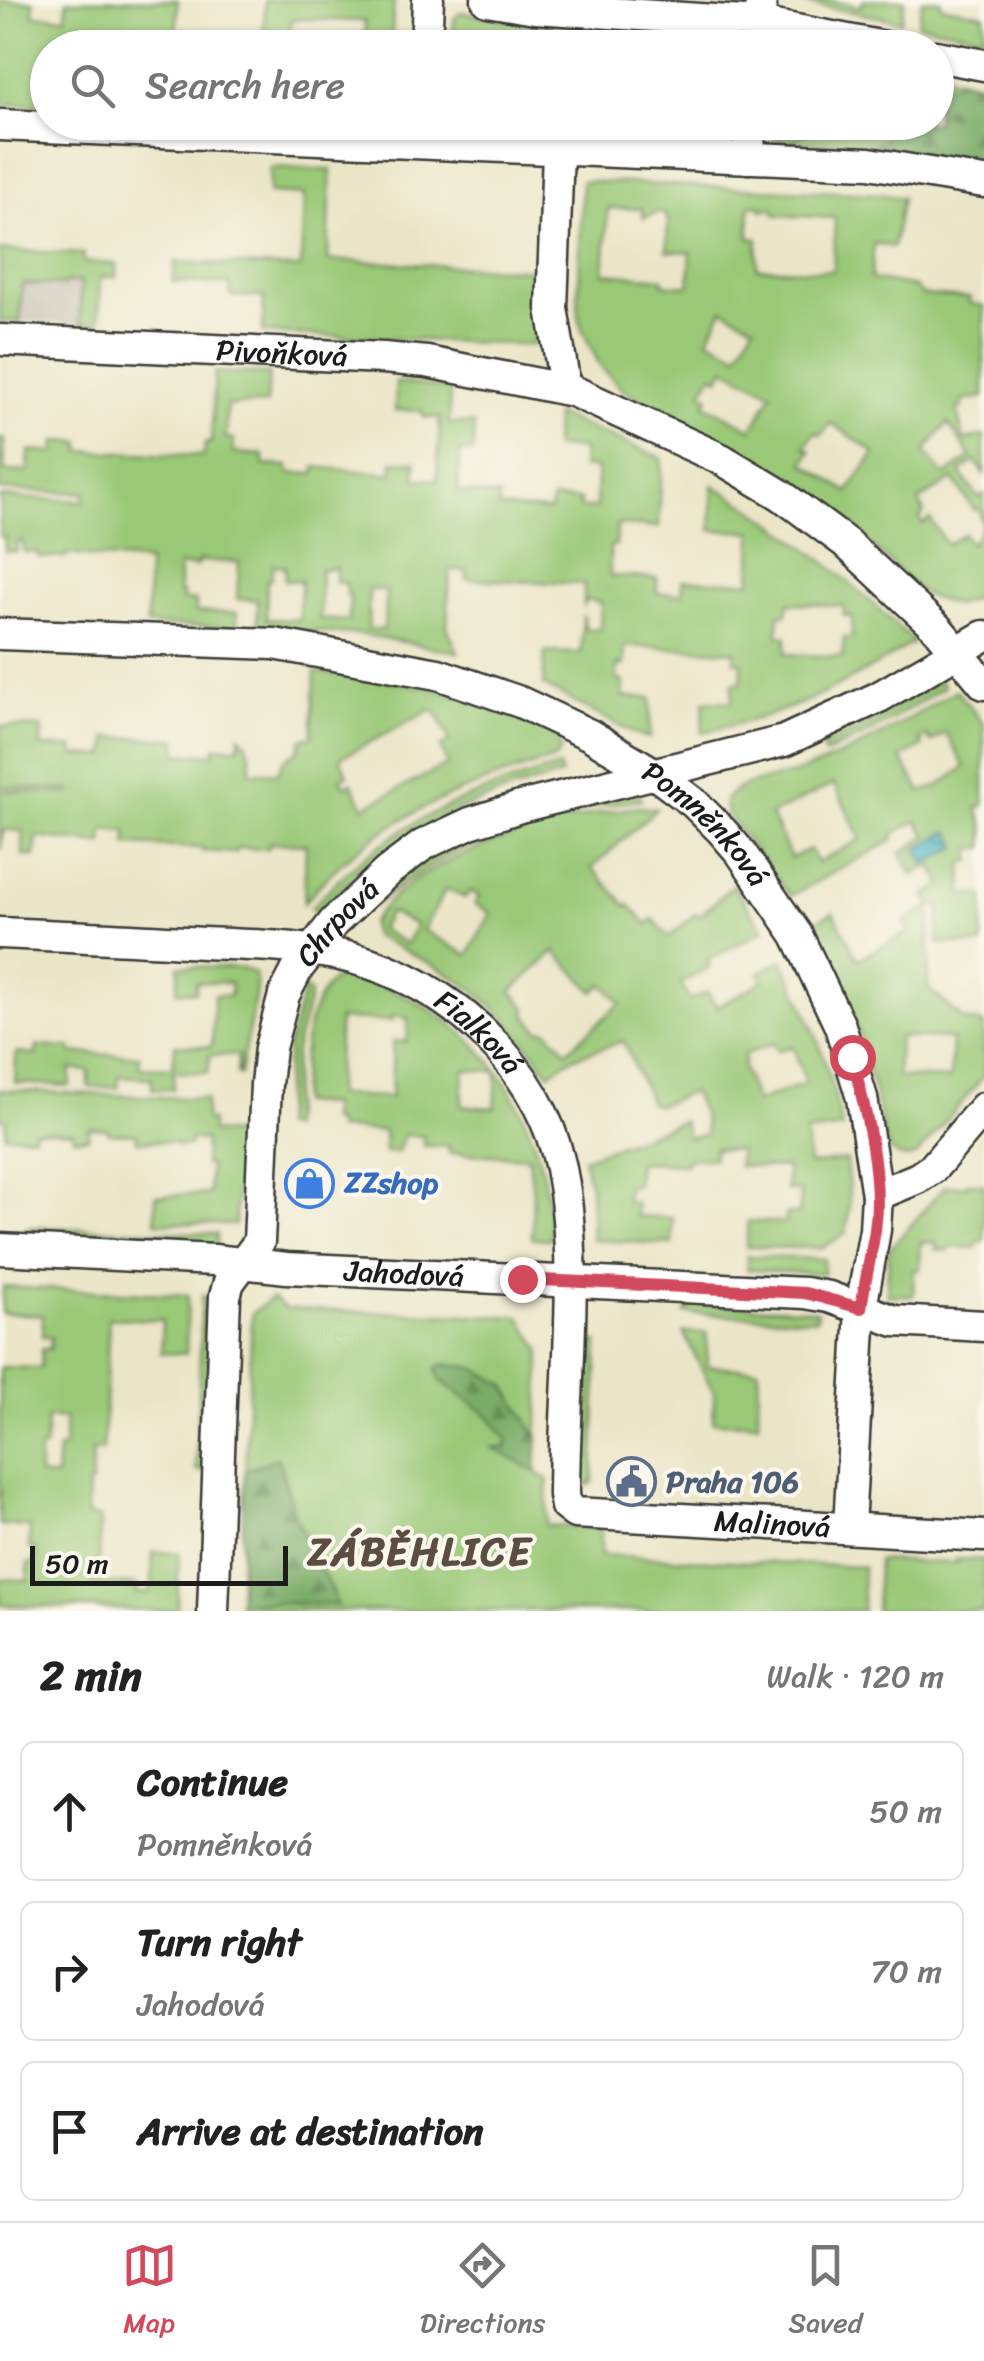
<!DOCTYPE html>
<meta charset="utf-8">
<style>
:root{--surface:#fff;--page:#f6f6f6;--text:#222;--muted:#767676;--line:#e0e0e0;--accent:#d1495b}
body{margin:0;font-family:Sriracha,sans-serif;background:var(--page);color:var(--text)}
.scale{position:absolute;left:30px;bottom:25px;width:258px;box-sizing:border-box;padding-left:10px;border:5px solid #1c1c1c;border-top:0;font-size:28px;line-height:35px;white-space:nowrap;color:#1c1c1c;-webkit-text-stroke:8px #fbf7ec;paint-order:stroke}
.stop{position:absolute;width:30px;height:30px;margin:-22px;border:8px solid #d1495b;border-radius:50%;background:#fff}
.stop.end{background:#d1495b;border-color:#fff;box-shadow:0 2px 10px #0008}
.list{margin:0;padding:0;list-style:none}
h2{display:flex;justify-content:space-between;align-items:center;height:130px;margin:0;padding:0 40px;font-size:42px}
h2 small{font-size:32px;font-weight:400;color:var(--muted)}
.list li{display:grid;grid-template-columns:65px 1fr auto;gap:30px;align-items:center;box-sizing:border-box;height:140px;margin:0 20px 20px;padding:0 20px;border:2px solid var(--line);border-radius:15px}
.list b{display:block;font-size:38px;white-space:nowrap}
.list p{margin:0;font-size:32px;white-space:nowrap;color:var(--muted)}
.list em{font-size:32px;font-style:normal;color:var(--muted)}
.icon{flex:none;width:55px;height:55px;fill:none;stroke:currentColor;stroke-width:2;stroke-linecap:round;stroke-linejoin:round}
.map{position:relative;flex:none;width:984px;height:1611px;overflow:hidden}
.search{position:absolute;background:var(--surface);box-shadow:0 2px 8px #0004;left:30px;right:30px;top:30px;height:110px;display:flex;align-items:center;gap:25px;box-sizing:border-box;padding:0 35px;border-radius:55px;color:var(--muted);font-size:38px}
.sheet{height:610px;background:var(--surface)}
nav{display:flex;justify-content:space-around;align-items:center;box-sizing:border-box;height:140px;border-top:2px solid var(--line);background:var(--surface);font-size:28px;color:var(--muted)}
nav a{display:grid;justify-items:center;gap:5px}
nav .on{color:var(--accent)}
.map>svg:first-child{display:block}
</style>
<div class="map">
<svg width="984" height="1611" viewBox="0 0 984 1611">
<defs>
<pattern id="forest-firs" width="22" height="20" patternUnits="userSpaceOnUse" patternTransform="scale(2.5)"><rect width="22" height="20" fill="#7aac67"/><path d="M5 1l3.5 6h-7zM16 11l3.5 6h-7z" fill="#638b54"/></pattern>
<pattern id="water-waves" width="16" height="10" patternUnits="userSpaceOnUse" patternTransform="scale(2.5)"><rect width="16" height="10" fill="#41afbd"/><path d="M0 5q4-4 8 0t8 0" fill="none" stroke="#368e99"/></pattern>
</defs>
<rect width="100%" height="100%" fill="#fbf7ec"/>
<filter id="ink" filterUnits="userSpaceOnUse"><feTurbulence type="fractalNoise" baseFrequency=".01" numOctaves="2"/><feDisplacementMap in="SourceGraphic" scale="20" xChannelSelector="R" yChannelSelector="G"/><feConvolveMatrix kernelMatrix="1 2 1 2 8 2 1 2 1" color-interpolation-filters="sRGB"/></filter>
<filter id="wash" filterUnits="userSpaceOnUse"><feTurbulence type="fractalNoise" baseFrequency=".0048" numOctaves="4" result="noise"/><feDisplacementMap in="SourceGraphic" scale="40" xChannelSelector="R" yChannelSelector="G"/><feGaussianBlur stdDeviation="2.25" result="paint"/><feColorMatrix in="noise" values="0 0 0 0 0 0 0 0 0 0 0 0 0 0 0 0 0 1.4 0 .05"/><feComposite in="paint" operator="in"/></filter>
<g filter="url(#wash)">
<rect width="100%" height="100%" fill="#ebe5c7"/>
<path fill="#cbc3b8" d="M 66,281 L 82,282 L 80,324 L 20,322 L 21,284 L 65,285 Z"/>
<path fill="#99c876" stroke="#5a7249" stroke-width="2.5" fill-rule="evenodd" d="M 0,0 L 34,2 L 33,15 L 66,17 L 67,0 L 178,0 L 176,40 L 263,44 L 265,0 L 394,0 L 391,47 L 365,47 L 365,21 L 291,19 L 290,47 L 172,47 L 172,33 L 152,32 L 151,39 L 86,37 L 85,47 L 48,48 L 47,106 L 0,104 Z
M 787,0 L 828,0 L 861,7 L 863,0 L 905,0 L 901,21 Z
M 922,0 L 941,0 L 941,6 L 984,14 L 984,36 L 918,24 Z
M 461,12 L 539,26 L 734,38 L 738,47 L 452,47 L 454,19 Z
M 937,74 L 984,84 L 984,166 L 873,145 L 779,142 L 772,138 L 772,123 L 936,122 Z
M 449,123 L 733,123 L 730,138 L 722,142 L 455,130 Z
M 270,167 L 331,170 L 328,260 L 537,270 L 534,345 L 263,333 L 264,297 L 231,296 L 230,284 L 173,282 L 175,262 L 301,268 L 304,195 L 269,193 Z
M 582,181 L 879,194 L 902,198 L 893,247 L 874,243 L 871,279 L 915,287 L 922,295 L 970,298 L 969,303 L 984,306 L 984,397 L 962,401 L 963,407 L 957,409 L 964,440 L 984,436 L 984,474 L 975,461 L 960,472 L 978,498 L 984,494 L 984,595 L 955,605 L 926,596 L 859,534 L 769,470 L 623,390 L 600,366 L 581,327 L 578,312 ZM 750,205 L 761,206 L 761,210 L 772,208 L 776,215 L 835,218 L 833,271 L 757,268 L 758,239 L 749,238 ZM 608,208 L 642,209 L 643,218 L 659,212 L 665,214 L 668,221 L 667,251 L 691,252 L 689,286 L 663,284 L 663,278 L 604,273 ZM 723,309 L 754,325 L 738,354 L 708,339 ZM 725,368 L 772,393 L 752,429 L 705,404 L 709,397 L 702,393 L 712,374 L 719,378 ZM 831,423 L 875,453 L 848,492 L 804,463 L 811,451 L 805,447 L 815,432 L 821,435 ZM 948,423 L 971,457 L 944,476 L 925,451 ZM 953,479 L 974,510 L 978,508 C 984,523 982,531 971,544 L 964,534 L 947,545 L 930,519 L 923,524 L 920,520 L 924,511 L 919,501 Z
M 0,250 L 84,254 L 83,262 L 117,264 L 116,277 L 100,277 L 99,325 L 80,324 L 81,282 L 67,282 L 66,285 L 22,284 L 20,322 L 0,321 Z
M 215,372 L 269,374 L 267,404 L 227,405 L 226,438 L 234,439 L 233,453 L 264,455 L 264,465 L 289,466 L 290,473 L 315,474 L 315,467 L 392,474 L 393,461 L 416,462 L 415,479 L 437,480 L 440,418 L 423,417 L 422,411 L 395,410 L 396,382 L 450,389 L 449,423 L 474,424 L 473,452 L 460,452 L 458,492 L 499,496 L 499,508 L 550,511 L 552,499 L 580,500 L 580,508 L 596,508 L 597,468 L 582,467 L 583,449 L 554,448 L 555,414 L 662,458 L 659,527 L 617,525 L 616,545 L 610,546 L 610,576 L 657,578 L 657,593 L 682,594 L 683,580 L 751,582 L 753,532 L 711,530 L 713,485 C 788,528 852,582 914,642 C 839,689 790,715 702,732 L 704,701 L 732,702 L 733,683 L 741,683 L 742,662 L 734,661 L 735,651 L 625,646 L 624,665 L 617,665 L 617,680 L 623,681 L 623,697 L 651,698 L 650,738 L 633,733 L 543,685 L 545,652 L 581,653 L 583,615 L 585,629 L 600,629 L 601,602 L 587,600 L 584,605 L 584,584 L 467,579 L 467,571 L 450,570 L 447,627 L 458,652 L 360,634 L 257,629 L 258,600 L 237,599 L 239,562 L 198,561 L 197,566 L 179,566 L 179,593 L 183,593 L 183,600 L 196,601 L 196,612 L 237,613 L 237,628 L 147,625 L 148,562 L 66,554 L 65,558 L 38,557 L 37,552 L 24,552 L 23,541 L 18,542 L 17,552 L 5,551 L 5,537 L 0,537 L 0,497 L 84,501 L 85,493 L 0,490 L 0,439 L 5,439 L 4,471 L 28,472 L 29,451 L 55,452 L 56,441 L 81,442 L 81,451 L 204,456 L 205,443 L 211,443 ZM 273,565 L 285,566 L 285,580 L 301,581 L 299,620 L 266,619 L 267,580 L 271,580 ZM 336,568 L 336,583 L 346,583 L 346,595 L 350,595 L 349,621 L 320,619 L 321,569 ZM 369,589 L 386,591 L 384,630 L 368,629 ZM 788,603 L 844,606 L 844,616 L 852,617 L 852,638 L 844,638 L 842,657 L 786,654 L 786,636 L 778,635 L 779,615 L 787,614 Z
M 315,672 C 390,678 497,693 558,739 L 561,750 L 555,759 C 459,787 368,822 304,903 L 306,844 L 269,843 L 268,849 L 237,848 L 236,853 L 202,851 L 202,848 L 127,845 L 127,831 L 104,830 L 103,844 L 37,837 L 35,856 L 23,856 L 23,831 L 3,830 L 0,851 L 0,791 L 70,793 L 71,790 L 0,787 L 0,726 L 42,728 L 41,747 L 73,747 L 74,755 L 106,756 L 108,737 L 177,739 L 177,753 L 214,754 L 215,747 L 239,747 L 240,735 C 251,745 251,758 251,772 L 278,773 L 284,760 L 298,751 L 302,739 L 312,736 ZM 431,710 L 436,712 L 450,741 L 440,747 L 448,764 L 364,807 L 352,783 L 345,786 L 340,779 L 348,775 L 340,758 Z
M 939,680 L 944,687 L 873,731 L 825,754 L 821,746 L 870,724 Z
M 956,690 L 984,724 L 984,805 L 977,808 L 984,827 L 984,848 L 972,848 L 971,862 L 963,862 L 962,894 L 984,896 L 982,945 L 938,943 L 940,906 L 931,905 L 928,988 L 964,1020 L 984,1024 L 984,1076 L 918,1154 C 906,1162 896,1157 887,1146 L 861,1039 L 839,983 L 808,926 L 833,912 L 858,959 L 909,932 L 904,921 L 931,906 L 925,895 L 943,885 L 931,865 L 913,875 L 901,853 L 927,836 L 917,821 L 892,835 L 894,840 L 790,896 L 727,815 L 725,800 C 739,780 774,780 796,773 C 854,754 905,722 956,690 ZM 946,733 L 965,767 L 939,786 L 921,792 L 901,758 L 923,746 L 920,740 L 927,736 L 931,742 ZM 834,784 L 861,839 L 817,863 L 810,849 L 791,858 L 771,815 ZM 899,1037 L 952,1039 L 950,1079 L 897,1077 Z
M 559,767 L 561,775 C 453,807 397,828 318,913 L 311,908 C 387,824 453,799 559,767 Z
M 636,790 L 641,799 C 544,812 449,841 374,906 L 366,900 L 456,839 Z
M 640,807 L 656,809 L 592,868 L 628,907 L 630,905 L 647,924 L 653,919 L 669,937 L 696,913 L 700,916 L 733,885 L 764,930 L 707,961 L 710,967 L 681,983 L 690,1000 L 707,992 L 717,1007 L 763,981 L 759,973 L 782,960 C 809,1014 831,1068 842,1128 L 806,1133 L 809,1165 L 846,1160 C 849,1185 852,1209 845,1234 L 822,1248 L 746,1247 L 748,1221 L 785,1223 L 786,1214 L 799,1214 L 800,1191 L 786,1190 L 787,1168 L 738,1166 L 739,1150 L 714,1149 L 713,1159 L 688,1158 L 687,1164 L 638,1162 L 636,1186 L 627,1186 L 626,1202 L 636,1203 L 636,1216 L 673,1218 L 672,1244 L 592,1240 L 590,1185 L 583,1158 L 683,1121 L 688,1138 L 706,1134 L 703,1115 L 692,1092 L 659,1105 L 651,1104 L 623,1041 L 572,1058 L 549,1073 C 528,1046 508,1019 482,997 C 451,971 410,954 374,936 L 371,924 C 413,854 563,816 640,807 ZM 446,889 L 465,898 L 470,891 L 479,896 L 475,904 L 491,913 L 468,955 L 423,930 ZM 389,912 L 416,925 L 406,944 L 380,929 ZM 555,951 L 594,992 L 603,984 L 621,1003 L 567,1051 L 547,1030 L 539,1030 L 526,1015 L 527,1008 L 512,991 ZM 774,1043 L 777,1051 L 793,1046 L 806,1083 L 756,1102 L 742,1064 L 745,1062 L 743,1055 Z
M 179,966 L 243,968 L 255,974 C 261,990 242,1051 240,1075 L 237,1074 L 238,1055 L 210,1055 L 208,1073 L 174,1072 L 173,1090 L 152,1089 L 152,1078 L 119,1076 L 118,1088 L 89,1087 L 89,1071 L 71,1069 L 70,1086 L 15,1083 L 16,1053 L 36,1055 L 37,1046 L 71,1048 L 72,1053 L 140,1056 L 139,1067 L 173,1068 L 175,1045 L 212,1047 L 214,995 L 230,996 L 231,983 L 196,982 L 196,992 L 177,991 Z
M 350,976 C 367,982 385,987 401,994 C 502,1040 547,1133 551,1239 L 532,1238 L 533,1194 L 529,1157 L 449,1153 L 449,1146 L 424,1146 L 423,1136 L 404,1135 L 398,1152 L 385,1152 L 384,1131 L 336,1129 L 336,1122 L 330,1121 L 331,1105 L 300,1103 C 302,1062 303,1005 336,977 ZM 392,1016 L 408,1018 L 407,1041 L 393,1042 L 391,1097 L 336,1095 L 339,1019 L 392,1021 ZM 464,1070 L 497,1071 L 495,1108 L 462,1106 Z
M 304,989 L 310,994 L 295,1050 L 290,1128 L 282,1127 L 288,1046 Z
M 0,1090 L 206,1099 L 205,1120 L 211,1121 L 211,1132 L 238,1134 L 235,1225 L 156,1222 L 155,1196 L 209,1194 L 209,1165 L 204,1165 L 205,1140 L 190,1139 L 189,1146 L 176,1145 L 175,1142 L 137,1141 L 137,1134 L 109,1133 L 108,1129 L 89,1128 L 88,1138 L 73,1138 L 73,1132 L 34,1130 L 34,1136 L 5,1135 L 6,1120 L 0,1119 Z
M 967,1183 L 984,1184 L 984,1242 L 977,1242 L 976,1248 L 950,1247 L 949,1250 L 936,1250 L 936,1243 L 921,1242 L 920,1269 L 914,1270 L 913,1296 L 887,1295 L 889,1250 L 945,1186 L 966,1186 Z
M 28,1227 L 118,1230 L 118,1242 L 27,1238 Z
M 125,1230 L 217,1234 L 217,1247 L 125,1243 Z
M 747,1256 L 824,1259 L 823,1274 L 747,1270 Z
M 3,1287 L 188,1295 L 186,1354 L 161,1353 L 162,1320 L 109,1318 L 103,1450 L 92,1451 L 91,1483 L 88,1484 L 87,1516 L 100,1517 L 99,1567 L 93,1568 L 92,1583 L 137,1585 L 137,1593 L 148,1593 L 152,1585 L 153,1552 L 179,1553 L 177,1611 L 0,1605 L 0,1579 L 28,1580 L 28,1564 L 35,1563 L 36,1549 L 29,1548 L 30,1527 L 0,1525 L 0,1367 L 41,1368 L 42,1349 L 50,1349 L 51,1337 L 42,1336 L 43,1315 L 2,1313 ZM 47,1418 L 65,1418 L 64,1448 L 58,1449 L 56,1477 L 39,1475 L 39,1449 L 45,1448 Z
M 202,1296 L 211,1296 L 204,1471 L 196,1470 Z
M 272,1298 L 286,1309 L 520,1317 L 541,1350 L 536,1472 L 548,1480 L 546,1525 L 601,1528 L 601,1555 L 863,1567 L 862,1611 L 239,1611 L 252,1313 Z
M 697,1305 L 803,1309 L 817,1311 L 816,1319 L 685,1313 L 691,1306 Z
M 683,1332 L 707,1333 L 707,1366 L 759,1369 L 758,1423 L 713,1422 L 714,1393 Z
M 591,1340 L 598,1343 L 593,1481 L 590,1485 L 574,1484 L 577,1475 L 585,1472 Z
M 956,1559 L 984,1560 L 984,1611 L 876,1611 L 878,1560 L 957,1563 Z"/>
<path fill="url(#forest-firs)" stroke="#4b6442" stroke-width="2.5" d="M 959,80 L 984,84 L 984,166 L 873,145 L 883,140 L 887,132 L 881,123 L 936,122 L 937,89 Z
M 772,123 L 772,122 L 834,123 L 788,142 L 772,138 Z
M 449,1364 L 474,1368 L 505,1385 L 538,1438 L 536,1472 L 491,1447 L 506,1448 L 507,1439 L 488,1415 L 441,1381 L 436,1369 L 440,1365 Z
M 278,1458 L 295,1516 L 338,1605 L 239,1602 L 245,1470 Z"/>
<path fill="url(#water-waves)" stroke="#2e666c" stroke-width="2.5" d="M 949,831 L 958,846 L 926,865 L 917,849 Z"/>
</g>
<g filter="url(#ink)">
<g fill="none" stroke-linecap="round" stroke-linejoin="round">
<defs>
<g id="minor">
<path d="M 487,0 L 535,8 L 759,23 L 890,48"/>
<path d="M 426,48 L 428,0"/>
<path d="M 758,48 L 761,0"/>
<path d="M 936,56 L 984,65"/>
<path d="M 0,125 L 869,163 L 984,182"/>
<path d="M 558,152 L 552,308 L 563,374 L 561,388"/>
<path d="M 748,158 L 751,122"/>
<path id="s1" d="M 0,340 L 383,358 L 427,362 L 573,391 L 723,460 L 781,495 L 846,543 L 938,629 L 984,684"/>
<path id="s2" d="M 0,634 L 274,644 L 438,674 L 520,702 L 590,735 L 655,774 L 694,803 L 722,831 L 741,853 L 797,935 L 840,1026 L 862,1098 L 877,1195 L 875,1230 L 861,1308 L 849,1527"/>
<path id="s3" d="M 0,933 C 68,936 136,939 204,943 C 258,945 317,946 369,963 C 467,996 549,1081 564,1185 C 579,1283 564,1395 564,1495 L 566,1506 L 575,1513 L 984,1536"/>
<path d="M 877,1195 L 918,1178 L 933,1168 L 984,1108"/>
<path id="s4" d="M 0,1249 L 214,1260 L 287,1268 L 805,1293 L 829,1297 L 895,1321 L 984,1326"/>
<path id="s5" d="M 213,1611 L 225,1296 L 229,1282 L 259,1242 L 266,1084 L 270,1048 L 284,995 L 298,968 L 334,922 L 387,872 L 423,845 L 470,823 L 520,807 L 784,741 L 879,697 L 984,636"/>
</g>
</defs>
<use href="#minor" stroke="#3b3a36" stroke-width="35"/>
<use href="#minor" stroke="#fff" stroke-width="30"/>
</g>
</g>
<g fill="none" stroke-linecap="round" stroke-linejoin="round" filter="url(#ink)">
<path stroke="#d1495b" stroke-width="12" d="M 522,1279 L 805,1293 L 861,1308 C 865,1281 871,1256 875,1230 C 883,1178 865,1107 852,1057"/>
</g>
<defs>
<symbol id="shop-ring" viewBox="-11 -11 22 22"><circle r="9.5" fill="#fbf7ec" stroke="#3f7fe0" stroke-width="1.5"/><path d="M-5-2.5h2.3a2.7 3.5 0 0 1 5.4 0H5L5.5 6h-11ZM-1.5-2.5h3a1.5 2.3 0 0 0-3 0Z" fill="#3f7fe0"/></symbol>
<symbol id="civic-ring" viewBox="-11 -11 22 22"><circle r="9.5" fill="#fbf7ec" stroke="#5c6f8a" stroke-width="1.5"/><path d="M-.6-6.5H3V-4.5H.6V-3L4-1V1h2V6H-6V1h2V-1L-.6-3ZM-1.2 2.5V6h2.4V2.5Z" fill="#5c6f8a"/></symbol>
</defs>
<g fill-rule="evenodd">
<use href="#shop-ring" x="282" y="1156" width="55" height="55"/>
<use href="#civic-ring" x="604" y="1454" width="55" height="55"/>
</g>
<g text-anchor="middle" stroke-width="8" stroke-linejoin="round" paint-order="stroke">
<g font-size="30" fill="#1c1c1c" stroke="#fbf7ec">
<text dy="10" stroke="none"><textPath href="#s1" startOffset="282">Pivoňková</textPath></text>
<text dy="10" stroke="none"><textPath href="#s2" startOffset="752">Pomněnková</textPath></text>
<text dy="10" stroke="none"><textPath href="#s5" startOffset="720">Chrpová</textPath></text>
<text dy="10" stroke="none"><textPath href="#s3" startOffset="502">Fialková</textPath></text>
<text dy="10" stroke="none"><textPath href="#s4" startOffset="405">Jahodová</textPath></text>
<text dy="10" stroke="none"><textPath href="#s3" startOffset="1212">Malinová</textPath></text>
</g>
<g font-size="30" font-weight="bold" fill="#366cbe" stroke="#fbf7ec" text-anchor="start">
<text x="344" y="1193">ZZshop</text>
</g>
<g font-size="30" font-weight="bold" fill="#4e5e75" stroke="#fbf7ec" text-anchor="start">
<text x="666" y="1492">Praha 106</text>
</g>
<g font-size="40" font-weight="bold" letter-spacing="2.5" fill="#5b4e41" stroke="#fbf7ec">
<text x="420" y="1565">ZÁBĚHLICE</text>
</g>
</g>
</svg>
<div class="scale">50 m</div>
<div class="stop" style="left:852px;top:1057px"></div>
<div class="stop end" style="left:522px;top:1279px"></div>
<div class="search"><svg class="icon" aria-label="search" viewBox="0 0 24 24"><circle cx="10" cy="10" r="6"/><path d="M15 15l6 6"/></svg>Search here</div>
</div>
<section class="sheet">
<h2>2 min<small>Walk · 120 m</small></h2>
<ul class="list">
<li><svg class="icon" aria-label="ahead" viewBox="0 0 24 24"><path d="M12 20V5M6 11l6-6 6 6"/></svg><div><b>Continue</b><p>Pomněnková</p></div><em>50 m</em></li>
<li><svg class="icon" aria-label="right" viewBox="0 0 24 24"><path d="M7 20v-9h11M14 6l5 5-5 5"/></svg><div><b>Turn right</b><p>Jahodová</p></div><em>70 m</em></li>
<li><svg class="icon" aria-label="arrive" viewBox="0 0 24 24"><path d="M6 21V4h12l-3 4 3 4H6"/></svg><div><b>Arrive at destination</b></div></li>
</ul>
</section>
<nav>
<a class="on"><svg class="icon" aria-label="map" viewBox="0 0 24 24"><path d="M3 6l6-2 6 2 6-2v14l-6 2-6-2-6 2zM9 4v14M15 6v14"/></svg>Map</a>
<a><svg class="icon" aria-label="directions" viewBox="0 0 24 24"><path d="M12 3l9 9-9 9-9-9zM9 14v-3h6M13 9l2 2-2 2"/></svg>Directions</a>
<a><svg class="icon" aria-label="saved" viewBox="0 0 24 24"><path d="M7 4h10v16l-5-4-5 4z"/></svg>Saved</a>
</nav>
